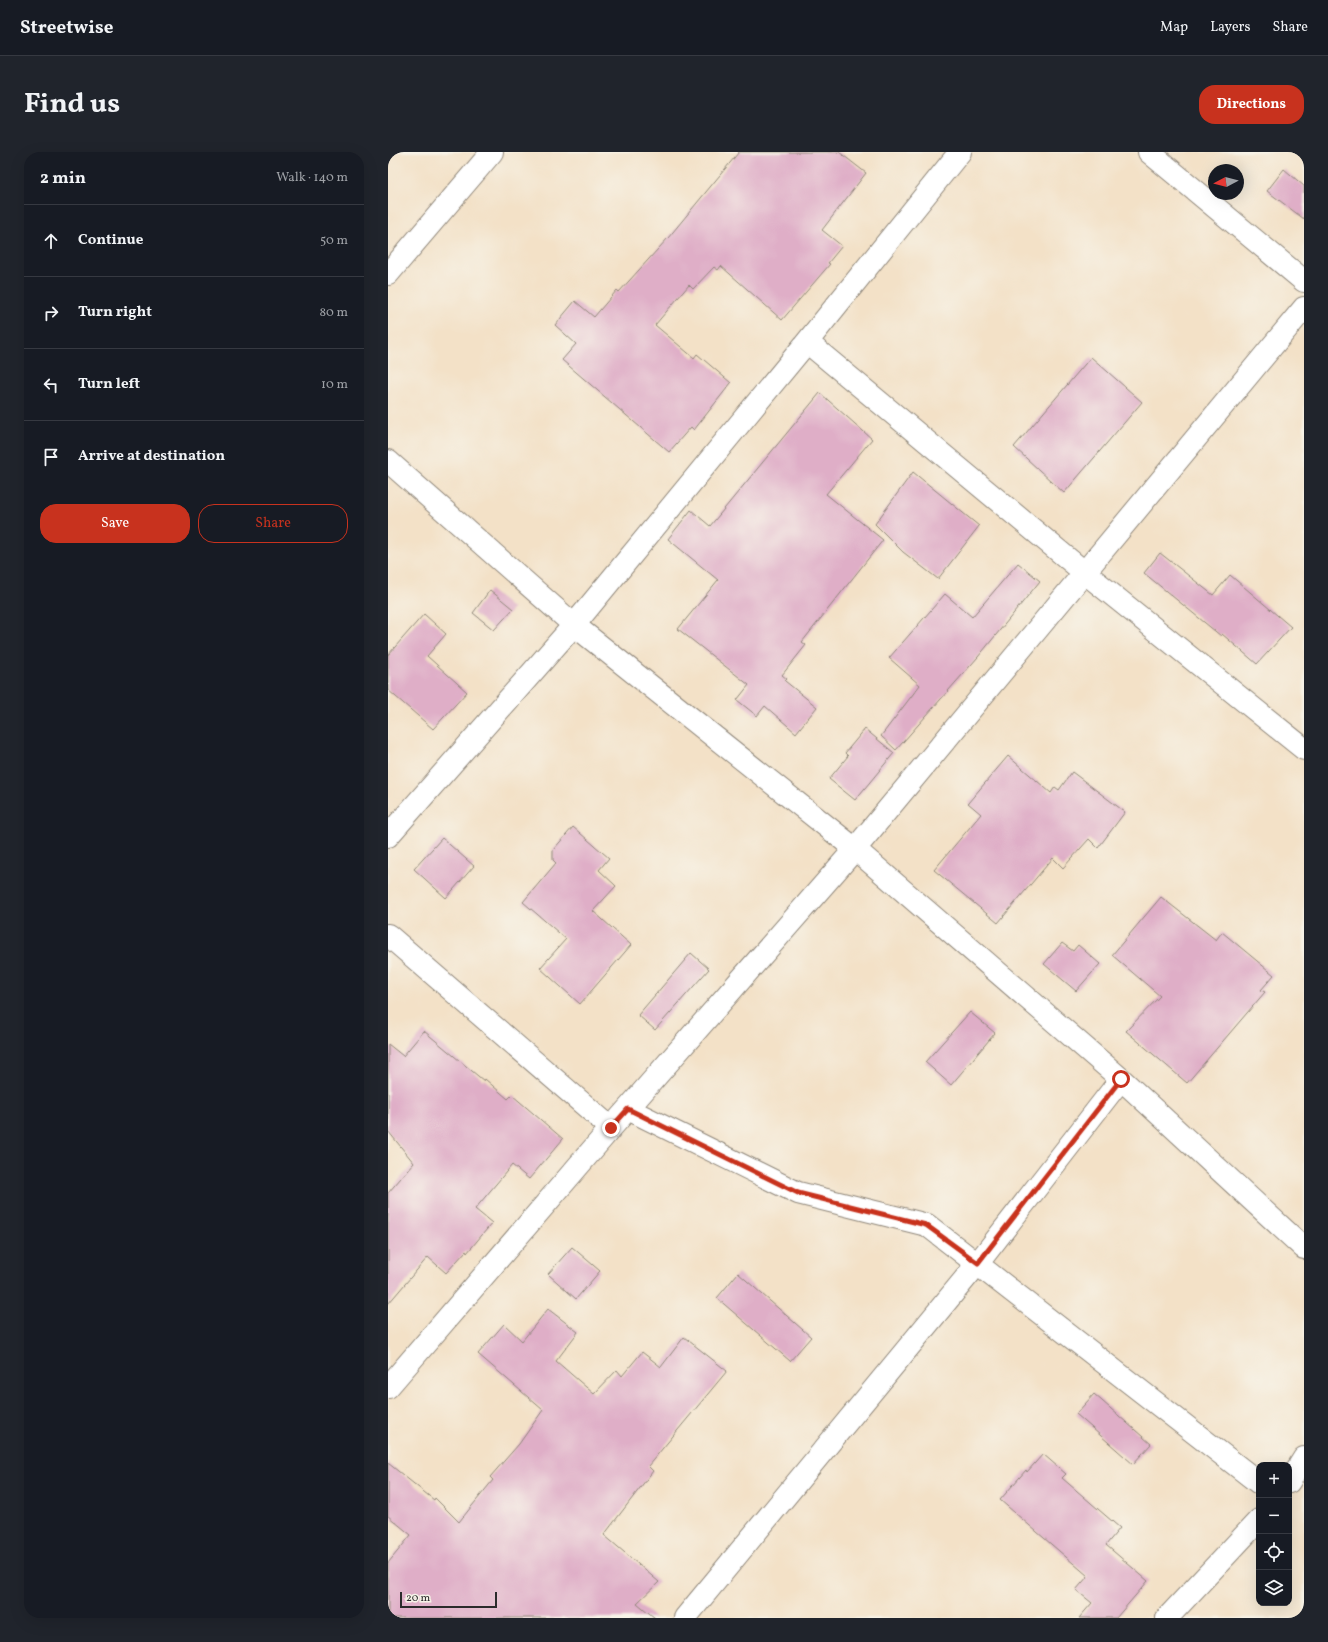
<!DOCTYPE html>
<meta charset="utf-8">
<style>
:root{--surface:#171b24;--page:#20242c;--text:#f1f3f6;--muted:#9ea1a6;--line:#363941;--accent:#c8321e}
body{margin:0;font-family:Vollkorn,serif;background:var(--page);color:var(--text)}
.controls{position:absolute;right:12px;bottom:12px;display:grid;overflow:hidden;border-radius:8px;box-shadow:0 4px 16px #0002}
.controls button{width:36px;height:36px;display:grid;place-items:center;padding:0;border:0;border-bottom:1px solid var(--line);background:var(--surface);color:var(--text);font:20px sans-serif}
.compass{position:absolute;left:820px;top:12px;width:36px;height:36px;border-radius:50%;background:var(--surface);box-shadow:0 4px 16px #0002;rotate:263deg}
.scale{position:absolute;left:12px;bottom:10px;width:97px;box-sizing:border-box;padding-left:4px;border:2px solid #2b2b2b;border-top:0;font-size:11px;line-height:14px;white-space:nowrap;color:#2b2b2b;-webkit-text-stroke:3px #f7f3e8;paint-order:stroke}
.stop{position:absolute;width:12px;height:12px;margin:-9px;border:3px solid #c8321e;border-radius:50%;background:#fff}
.stop.end{background:#c8321e;border-color:#fff;box-shadow:0 1px 4px #0008}
.list{margin:0;padding:0;list-style:none}
h2{display:flex;justify-content:space-between;align-items:center;height:52px;margin:0;padding:0 16px;font-size:17px}
h2 small{font-size:13px;font-weight:400;color:var(--muted)}
.list li{display:grid;grid-template-columns:26px 1fr auto;gap:12px;align-items:center;box-sizing:border-box;height:72px;padding:0 16px;border-top:1px solid var(--line)}
.list b{display:block;font-size:15px;white-space:nowrap}
.list em{font-size:13px;font-style:normal;color:var(--muted)}
.actions{display:flex;gap:8px;padding:12px 16px}
.actions a{flex:1;padding:9px 0;border:1px solid var(--accent);border-radius:16px;text-align:center;font-size:14px;color:var(--accent)}
.actions .main{background:var(--accent);color:#fff}
.icon{flex:none;width:22px;height:22px;fill:none;stroke:currentColor;stroke-width:2;stroke-linecap:round;stroke-linejoin:round}
.map{position:relative;flex:none;width:916px;height:1466px;overflow:hidden;border-radius:16px}
header{display:flex;align-items:center;gap:24px;box-sizing:border-box;height:56px;padding:0 20px;background:var(--surface);border-bottom:1px solid var(--line)}
header strong{font-size:19px}
nav{display:flex;gap:22px;margin-inline-start:auto;font-size:14px}
.intro{display:flex;align-items:center;justify-content:space-between;box-sizing:border-box;height:96px;padding:0 24px}
h1{margin:0;font-size:28px}
.button{padding:10px 18px;border-radius:16px;background:var(--accent);color:#fff;font-size:14px;font-weight:700}
main{display:flex;gap:24px;padding:0 24px}
aside{flex:1;background:var(--surface);border-radius:16px;box-shadow:0 4px 16px #0002}
.map>svg:first-child{display:block}
</style>
<header>
<strong>Streetwise</strong>
<nav><a>Map</a><a>Layers</a><a>Share</a></nav>
</header>
<div class="intro"><h1>Find us</h1><a class="button">Directions</a></div>
<main>
<aside>
<h2>2 min<small>Walk · 140 m</small></h2>
<ul class="list">
<li><svg class="icon" aria-label="ahead" viewBox="0 0 24 24"><path d="M12 20V5M6 11l6-6 6 6"/></svg><div><b>Continue</b></div><em>50 m</em></li>
<li><svg class="icon" aria-label="right" viewBox="0 0 24 24"><path d="M7 20v-9h11M14 6l5 5-5 5"/></svg><div><b>Turn right</b></div><em>80 m</em></li>
<li><svg class="icon" aria-label="left" viewBox="0 0 24 24"><path d="M17 20v-9H6M10 6l-5 5 5 5"/></svg><div><b>Turn left</b></div><em>10 m</em></li>
<li><svg class="icon" aria-label="arrive" viewBox="0 0 24 24"><path d="M6 21V4h12l-3 4 3 4H6"/></svg><div><b>Arrive at destination</b></div></li>
</ul>
<div class="actions"><a class="main">Save</a><a>Share</a></div>
</aside>
<div class="map">
<svg width="916" height="1466" viewBox="0 0 916 1466">
<rect width="100%" height="100%" fill="#f7f3e8"/>
<filter id="ink" filterUnits="userSpaceOnUse"><feTurbulence type="fractalNoise" baseFrequency=".025" numOctaves="2"/><feDisplacementMap in="SourceGraphic" scale="8" xChannelSelector="R" yChannelSelector="G"/><feConvolveMatrix kernelMatrix="1 2 1 2 8 2 1 2 1" color-interpolation-filters="sRGB"/></filter>
<filter id="wash" filterUnits="userSpaceOnUse"><feTurbulence type="fractalNoise" baseFrequency=".012" numOctaves="4" result="noise"/><feDisplacementMap in="SourceGraphic" scale="16" xChannelSelector="R" yChannelSelector="G"/><feGaussianBlur stdDeviation="0.9" result="paint"/><feColorMatrix in="noise" values="0 0 0 0 0 0 0 0 0 0 0 0 0 0 0 0 0 1.4 0 .05"/><feComposite in="paint" operator="in"/></filter>
<g filter="url(#wash)">
<rect width="100%" height="100%" fill="#f3e1c7"/>
<g id="blocks">
<path fill="#dfaec7" d="M 351,0 L 451,0 L 478,21 L 434,78 L 454,94 L 440,111 L 442,112 L 394,168 L 333,114 L 330,118 L 326,115 L 305,137 L 301,133 L 267,173 L 306,206 L 309,202 L 343,231 L 306,278 L 303,275 L 281,300 L 174,208 L 188,192 L 167,173 L 187,149 L 206,165 L 229,138 L 231,140 L 280,86 Z
M 896,17 L 916,34 L 916,67 L 879,39 Z
M 703,205 L 754,250 L 676,341 L 626,295 Z
M 432,241 L 484,287 L 438,342 L 495,388 L 414,490 L 418,493 L 394,523 L 399,527 L 397,529 L 429,555 L 408,581 L 377,554 L 369,564 L 349,548 L 361,533 L 290,477 L 330,428 L 280,387 L 303,358 L 322,374 Z
M 525,320 L 591,374 L 550,427 L 515,400 L 487,372 Z
M 772,401 L 825,443 L 842,423 L 903,475 L 869,512 L 834,482 L 833,484 L 756,421 Z
M 630,411 L 652,429 L 590,505 L 508,598 L 493,584 L 532,533 L 501,506 L 557,442 L 584,465 Z
M 102,438 L 125,457 L 106,478 L 85,461 Z
M 36,462 L 58,482 L 39,504 L 79,540 L 45,577 L 0,538 L 0,503 Z
M 477,577 L 506,601 L 467,648 L 441,627 L 460,604 L 457,601 Z
M 620,604 L 663,641 L 667,635 L 671,638 L 684,620 L 737,660 L 710,696 L 701,687 L 675,716 L 665,706 L 610,771 L 546,718 L 593,662 L 580,651 Z
M 185,675 L 221,706 L 211,718 L 228,734 L 205,759 L 243,793 L 192,852 L 152,816 L 178,787 L 135,750 L 168,711 L 165,708 L 165,698 Z
M 54,686 L 86,714 L 58,746 L 26,717 Z
M 773,745 L 828,788 L 834,780 L 886,823 L 873,838 L 877,840 L 799,931 L 738,879 L 772,844 L 724,803 Z
M 674,791 L 685,799 L 690,793 L 712,812 L 688,839 L 656,812 Z
M 303,801 L 321,817 L 267,878 L 250,863 Z
M 582,860 L 607,881 L 563,933 L 537,910 Z
M 36,879 L 96,929 L 97,927 L 120,947 L 124,943 L 175,987 L 141,1027 L 124,1013 L 87,1057 L 104,1071 L 79,1101 L 78,1099 L 58,1121 L 40,1105 L 0,1152 L 0,1041 L 26,1011 L 0,979 L 0,892 L 15,904 Z
M 184,1095 L 212,1119 L 188,1147 L 160,1122 Z
M 350,1121 L 423,1185 L 402,1209 L 329,1146 Z
M 160,1157 L 190,1180 L 168,1209 L 206,1242 L 229,1218 L 234,1224 L 254,1200 L 273,1215 L 296,1185 L 339,1219 L 260,1314 L 265,1319 L 216,1383 L 271,1430 L 249,1451 L 267,1466 L 0,1466 L 0,1411 L 23,1383 L 0,1364 L 0,1311 L 46,1348 L 47,1346 L 71,1370 L 105,1328 L 102,1325 L 131,1292 L 155,1258 L 90,1202 L 116,1172 L 134,1189 Z
M 706,1242 L 763,1292 L 745,1312 L 688,1262 Z
M 655,1302 L 678,1322 L 674,1326 L 732,1376 L 718,1393 L 760,1429 L 728,1466 L 691,1466 L 704,1451 L 688,1438 L 700,1424 L 612,1348 L 638,1318 L 639,1320 Z"/>
</g>
</g>
<g filter="url(#ink)">
<use href="#blocks" fill-opacity="0" stroke="#8f8679" stroke-width="1"/>
<g fill="none" stroke-linecap="round" stroke-linejoin="round">
<defs>
<path id="minor" d="M 761,0 L 916,129
M 0,122 L 104,0
M 419,190 L 696,420 L 916,597
M 0,309 L 186,473 L 467,697 L 733,927 L 916,1096
M 0,684 L 186,473 L 419,190 L 572,0
M 0,783 L 223,976
M 240,957 L 410,1041 L 539,1073 L 871,1331
M 0,1235 L 223,976 L 467,697 L 916,156
M 901,1330 L 916,1306
M 297,1466 L 590,1111 L 733,927
M 779,1466 L 871,1368"/>
</defs>
<use href="#minor" stroke="#8f8679" stroke-width="24"/>
<use href="#minor" stroke="#fff" stroke-width="22"/>
</g>
</g>
<g fill="none" stroke-linecap="round" stroke-linejoin="round" filter="url(#ink)">
<path stroke="#c8321e" stroke-width="5" d="M 223,976 L 240,957 L 410,1041 L 538,1073 L 590,1111 L 733,927"/>
</g>
</svg>
<div class="controls">
<button>+</button>
<button>−</button>
<button><svg class="icon" aria-label="locate" viewBox="0 0 24 24"><circle cx="12" cy="12" r="6"/><path d="M12 2v4M12 18v4M2 12h4M18 12h4"/></svg></button>
<button><svg class="icon" aria-label="layers" viewBox="0 0 24 24"><path d="M12 4l9 5-9 5-9-5zM3 14l9 5 9-5"/></svg></button>
</div>
<svg class="compass" viewBox="-18 -18 36 36"><path d="M0-13l5 13h-10z" fill="#e53935"/><path d="M0 13l5-13h-10z" fill="#9ea1a6"/></svg>
<div class="scale">20 m</div>
<div class="stop" style="left:733px;top:927px"></div>
<div class="stop end" style="left:223px;top:976px"></div>
</div>
</main>
